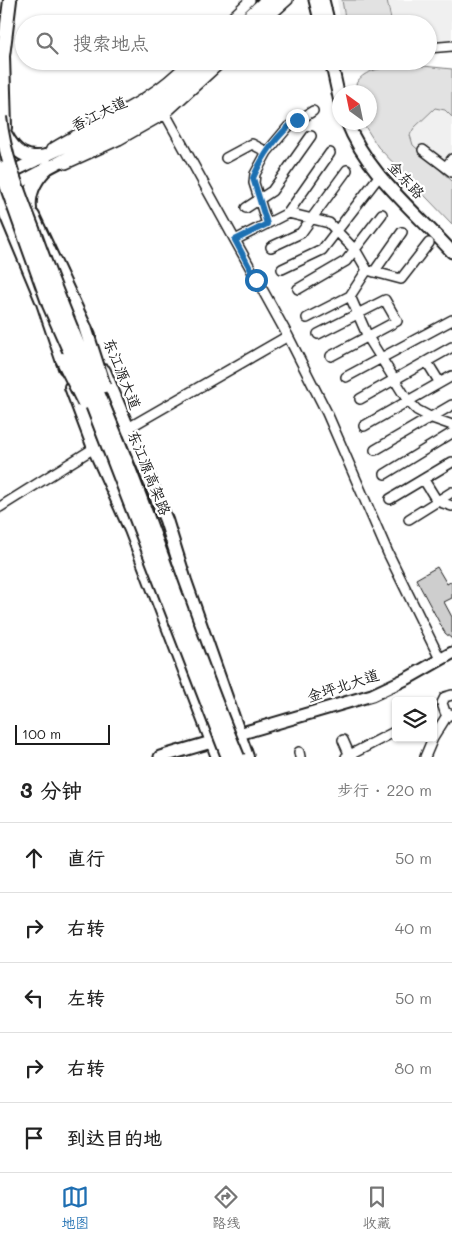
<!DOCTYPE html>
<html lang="zh">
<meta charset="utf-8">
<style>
:root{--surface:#fff;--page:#f2f2f2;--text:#222;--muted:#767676;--line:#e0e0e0;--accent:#1f6fb2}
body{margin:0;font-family:Mali,"LXGW WenKai TC",sans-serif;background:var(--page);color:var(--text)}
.controls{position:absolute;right:15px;bottom:15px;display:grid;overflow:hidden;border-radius:5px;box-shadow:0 1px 4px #0004}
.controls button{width:45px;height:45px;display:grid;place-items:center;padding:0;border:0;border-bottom:1px solid var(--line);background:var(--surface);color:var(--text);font:25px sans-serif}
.compass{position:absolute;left:332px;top:85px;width:45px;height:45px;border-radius:50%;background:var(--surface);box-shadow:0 1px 4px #0004;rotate:327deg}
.scale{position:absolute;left:15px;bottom:12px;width:95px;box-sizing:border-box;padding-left:5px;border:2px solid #1c1c1c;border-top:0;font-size:14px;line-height:18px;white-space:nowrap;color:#1c1c1c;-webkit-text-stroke:4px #fff;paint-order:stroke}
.stop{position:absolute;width:15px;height:15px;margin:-11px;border:4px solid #1f6fb2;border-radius:50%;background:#fff}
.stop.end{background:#1f6fb2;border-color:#fff;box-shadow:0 1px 5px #0008}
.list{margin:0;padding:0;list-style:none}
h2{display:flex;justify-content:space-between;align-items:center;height:65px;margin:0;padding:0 20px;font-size:21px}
h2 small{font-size:16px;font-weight:400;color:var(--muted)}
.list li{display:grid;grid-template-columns:32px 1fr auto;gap:15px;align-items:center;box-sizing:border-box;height:70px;padding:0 20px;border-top:1px solid var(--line)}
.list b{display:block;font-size:19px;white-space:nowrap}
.list em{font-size:16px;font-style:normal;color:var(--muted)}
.icon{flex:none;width:28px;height:28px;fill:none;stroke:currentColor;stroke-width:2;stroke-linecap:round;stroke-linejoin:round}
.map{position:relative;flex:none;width:452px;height:757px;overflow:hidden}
.search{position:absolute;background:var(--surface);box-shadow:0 1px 4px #0004;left:15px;right:15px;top:15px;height:55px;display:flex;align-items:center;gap:12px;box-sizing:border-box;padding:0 18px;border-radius:28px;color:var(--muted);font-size:19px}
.sheet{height:415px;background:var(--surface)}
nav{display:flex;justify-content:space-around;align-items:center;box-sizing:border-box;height:70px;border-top:1px solid var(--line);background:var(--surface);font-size:14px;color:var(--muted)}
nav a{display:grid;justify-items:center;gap:2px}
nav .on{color:var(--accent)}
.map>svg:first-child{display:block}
</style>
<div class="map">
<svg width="452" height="757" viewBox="0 0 452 757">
<rect width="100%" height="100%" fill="#fff"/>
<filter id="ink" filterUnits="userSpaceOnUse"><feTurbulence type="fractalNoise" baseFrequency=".02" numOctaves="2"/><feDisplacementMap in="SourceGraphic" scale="10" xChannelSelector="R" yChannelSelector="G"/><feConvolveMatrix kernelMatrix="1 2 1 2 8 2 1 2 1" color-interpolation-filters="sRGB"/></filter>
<g filter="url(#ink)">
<path fill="#f0f0f0" d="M 337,0 L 452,0 L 452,40 L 428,41 L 428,24 L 341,24 Z
M 423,66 L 452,69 L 452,224 L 378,147 L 363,123 L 370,122 L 370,92 L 354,92 L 358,80 L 365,73 L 393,68 Z"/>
<path fill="#e2e2e2" stroke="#7f7f7f" d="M 342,0 L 387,0 L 392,24 L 346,24 Z
M 423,66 L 452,69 L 452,117 L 445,110 L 435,108 L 414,128 L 410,135 L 413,145 L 452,181 L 452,224 L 378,147 L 363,123 L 370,122 L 370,92 L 354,92 C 356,63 402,67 423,66 Z"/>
<path fill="#cecece" stroke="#1c1c1c" d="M 437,567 L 447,584 L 452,581 L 452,598 L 444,602 L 452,617 L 452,639 L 445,633 L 416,579 Z"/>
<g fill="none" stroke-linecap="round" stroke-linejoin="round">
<defs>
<path id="minor" d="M 225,24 L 250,0
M 261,24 L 288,0
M 428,48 L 452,46
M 332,68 L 356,61
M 162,108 L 288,336 L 327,413 L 388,553 L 440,659
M 51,149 C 101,118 147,106 189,61
M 423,150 L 452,172
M 226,158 L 252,144 L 267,152
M 66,164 L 119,140 L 165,114 L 223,61
M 446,167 L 452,159
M 246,208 L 272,191 L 311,136
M 288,213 L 329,223 L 356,251 L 367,270 L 350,296 L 307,318
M 267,224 L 254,183 L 255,174 L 267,152 L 288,127 L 313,111
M 235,240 L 288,213 L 330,153
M 271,247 L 301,233 L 347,170
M 282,269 L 322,250 L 380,175
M 367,270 L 401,279 L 429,243
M 374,272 L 402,232
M 298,289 L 346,261 L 382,214
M 350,296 L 368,337 L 408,401 L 417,410 L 432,418 L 452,425
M 318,334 L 385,300 L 397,321 L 331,356
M 427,362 L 440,383
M 346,377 L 452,320
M 360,399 L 452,347
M 364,426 L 452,376
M 123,431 L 288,336
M 375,450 L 452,405
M 385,474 L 452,433
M 424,480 L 437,501 L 452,506
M 390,499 L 452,462
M 0,507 L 99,445
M 409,519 L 452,492
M 452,695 L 445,697 L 442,703 L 445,712 L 452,715
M 433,738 L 448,714
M 343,740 L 350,756
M 299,752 L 300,757
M 346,757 L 396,731
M 425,757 L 433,738"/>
<path id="major" d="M 315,0 L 321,24
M 323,0 L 329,24
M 240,24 L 266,0
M 251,24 L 277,0
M 331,61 L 340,102
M 347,122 C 367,174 416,212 452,252
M 5,175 L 134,114 L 171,90 L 201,61
M 0,190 L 21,182 L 162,108 L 213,61
M 160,757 L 372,695 L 408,678 L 452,653"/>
<path id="highway" d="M 5,128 L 3,56 L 10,0
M 6,135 C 15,152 26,160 46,156
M 0,200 L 43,303 L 65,368
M 30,209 C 28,191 37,177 49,166
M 33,216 L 89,336
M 104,371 L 166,520 L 185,581 L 247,757
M 71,387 L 94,448 L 131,530 L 218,757"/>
</defs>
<use href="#minor" stroke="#1c1c1c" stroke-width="12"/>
<use href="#major" stroke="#1c1c1c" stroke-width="15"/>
<use href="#highway" stroke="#1c1c1c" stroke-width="16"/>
<use href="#minor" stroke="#fff" stroke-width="9"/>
<use href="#major" stroke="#fff" stroke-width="11"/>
<use href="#highway" stroke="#fff" stroke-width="12"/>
<defs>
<path id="highway-bridge" d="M 0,117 C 4,156 19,193 33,229 C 59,303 91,374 120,446 C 162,549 195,655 238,757
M 0,168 L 49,305 L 84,384 L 228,757
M 85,327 L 104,386
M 62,359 L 84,403"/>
</defs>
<use href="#highway-bridge" stroke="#1c1c1c" stroke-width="16" stroke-linecap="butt"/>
<use href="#highway-bridge" stroke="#fff" stroke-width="12"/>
</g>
</g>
<g fill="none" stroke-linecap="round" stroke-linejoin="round" filter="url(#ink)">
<path stroke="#1f6fb2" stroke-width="6" d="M 256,280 L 235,240 L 267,224 L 253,178 C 262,157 278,133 297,120"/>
</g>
<g text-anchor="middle" stroke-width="4.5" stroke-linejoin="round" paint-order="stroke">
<g font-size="15" fill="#1c1c1c" stroke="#fff">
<text transform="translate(99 114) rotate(-26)" y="5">香江大道</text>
<text transform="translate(406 180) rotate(47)" y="5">金东路</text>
<text transform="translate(122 374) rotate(68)" y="5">东江源大道</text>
<text transform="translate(149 473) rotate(68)" y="5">东江源高架路</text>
<text transform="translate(343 686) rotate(-18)" y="5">金坪北大道</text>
</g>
</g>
</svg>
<div class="controls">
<button><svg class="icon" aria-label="layers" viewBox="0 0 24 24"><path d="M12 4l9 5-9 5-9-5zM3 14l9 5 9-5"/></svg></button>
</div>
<svg class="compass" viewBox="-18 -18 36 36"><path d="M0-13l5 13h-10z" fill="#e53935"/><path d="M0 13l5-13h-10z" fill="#767676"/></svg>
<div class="scale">100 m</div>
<div class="stop" style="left:256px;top:280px"></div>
<div class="stop end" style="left:297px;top:120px"></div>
<div class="search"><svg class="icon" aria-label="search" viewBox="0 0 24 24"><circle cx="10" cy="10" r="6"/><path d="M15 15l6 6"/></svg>搜索地点</div>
</div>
<section class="sheet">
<h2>3 分钟<small>步行 · 220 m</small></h2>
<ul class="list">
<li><svg class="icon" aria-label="ahead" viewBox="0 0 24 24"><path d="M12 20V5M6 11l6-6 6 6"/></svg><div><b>直行</b></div><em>50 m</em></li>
<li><svg class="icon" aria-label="right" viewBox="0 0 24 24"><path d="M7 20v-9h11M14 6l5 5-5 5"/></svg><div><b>右转</b></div><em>40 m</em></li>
<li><svg class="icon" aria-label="left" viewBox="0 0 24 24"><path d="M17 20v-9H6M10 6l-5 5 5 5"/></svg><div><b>左转</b></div><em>50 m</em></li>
<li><svg class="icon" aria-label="right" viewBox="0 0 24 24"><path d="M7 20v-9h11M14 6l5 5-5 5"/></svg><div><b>右转</b></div><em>80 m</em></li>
<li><svg class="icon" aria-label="arrive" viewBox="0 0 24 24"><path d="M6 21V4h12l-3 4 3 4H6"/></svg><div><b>到达目的地</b></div></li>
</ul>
</section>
<nav>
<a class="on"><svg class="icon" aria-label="map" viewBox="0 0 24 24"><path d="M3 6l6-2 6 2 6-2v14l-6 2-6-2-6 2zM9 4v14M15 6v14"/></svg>地图</a>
<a><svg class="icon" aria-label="directions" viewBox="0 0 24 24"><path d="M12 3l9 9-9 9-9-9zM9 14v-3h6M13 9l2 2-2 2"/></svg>路线</a>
<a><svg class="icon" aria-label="saved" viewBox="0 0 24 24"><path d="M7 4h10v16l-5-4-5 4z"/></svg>收藏</a>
</nav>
